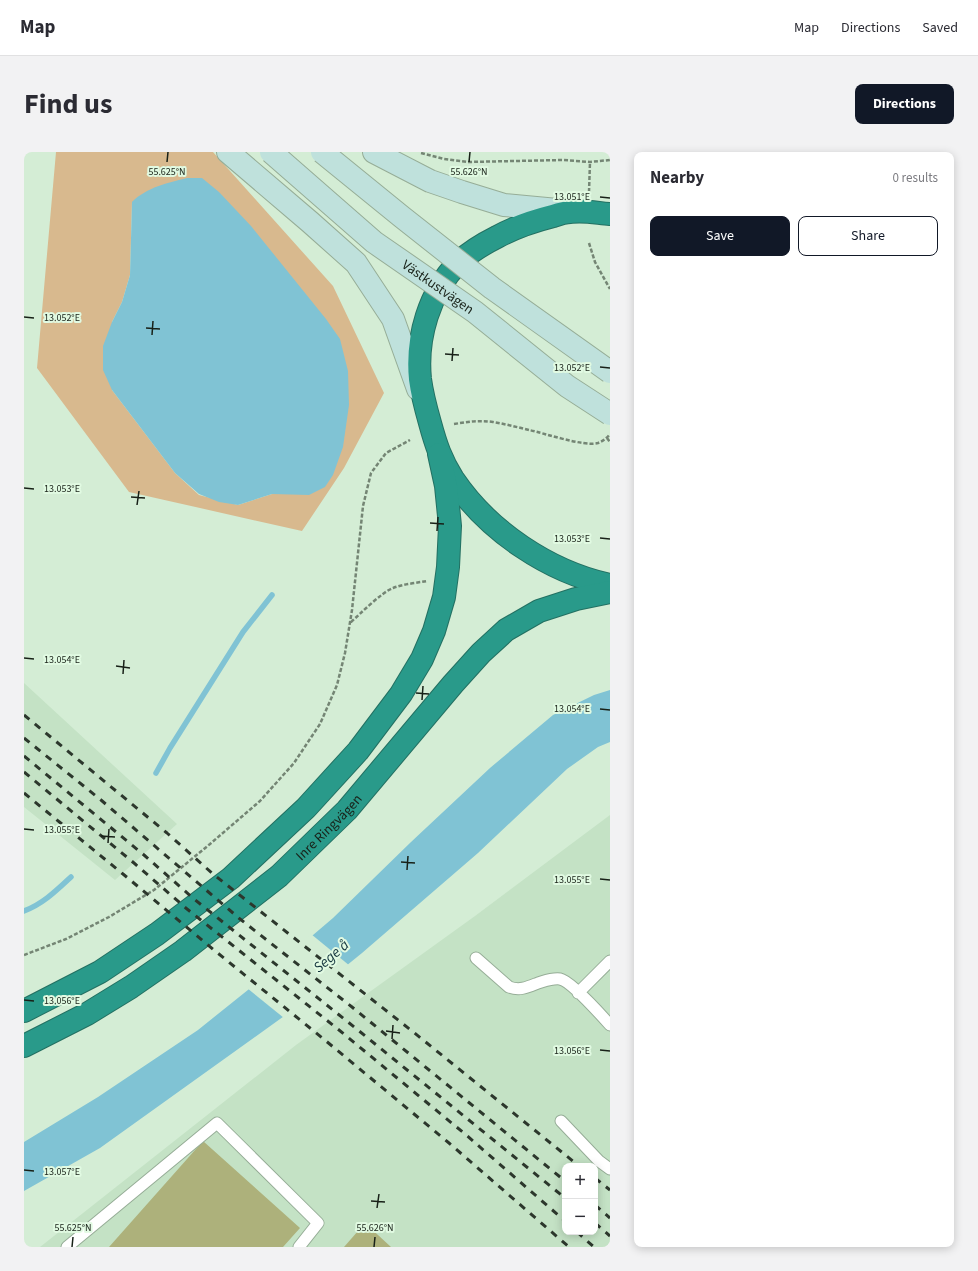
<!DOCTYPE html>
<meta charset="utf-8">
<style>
:root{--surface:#fff;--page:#f2f2f3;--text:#2b2b33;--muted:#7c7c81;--line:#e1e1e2;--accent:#111827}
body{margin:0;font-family:"Source Sans 3",sans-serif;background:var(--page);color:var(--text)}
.controls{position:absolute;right:12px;bottom:12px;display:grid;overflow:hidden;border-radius:8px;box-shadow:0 2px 10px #0003}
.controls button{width:36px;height:36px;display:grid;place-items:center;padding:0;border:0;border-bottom:1px solid var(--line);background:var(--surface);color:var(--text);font:20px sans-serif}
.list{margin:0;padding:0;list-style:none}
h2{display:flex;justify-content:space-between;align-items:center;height:52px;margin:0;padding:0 16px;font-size:17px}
h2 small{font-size:13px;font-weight:400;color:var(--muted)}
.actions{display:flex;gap:8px;padding:12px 16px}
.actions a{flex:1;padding:9px 0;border:1px solid var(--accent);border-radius:8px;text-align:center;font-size:14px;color:var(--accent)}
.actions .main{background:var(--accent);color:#fff}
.map{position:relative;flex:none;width:586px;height:1095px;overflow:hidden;border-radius:8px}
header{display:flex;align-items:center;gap:24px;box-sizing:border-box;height:56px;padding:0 20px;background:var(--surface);border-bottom:1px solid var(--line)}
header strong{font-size:19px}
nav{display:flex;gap:22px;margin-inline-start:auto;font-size:14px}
.intro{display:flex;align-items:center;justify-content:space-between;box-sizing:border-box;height:96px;padding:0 24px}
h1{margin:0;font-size:28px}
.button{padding:10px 18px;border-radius:8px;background:var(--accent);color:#fff;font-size:14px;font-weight:700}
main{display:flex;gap:24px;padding:0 24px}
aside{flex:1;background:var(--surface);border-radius:8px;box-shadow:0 2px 10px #0003}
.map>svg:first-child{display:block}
</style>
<header>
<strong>Map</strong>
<nav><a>Map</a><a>Directions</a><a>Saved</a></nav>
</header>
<div class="intro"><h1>Find us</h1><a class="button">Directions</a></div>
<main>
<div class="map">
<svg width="586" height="1095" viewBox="0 0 586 1095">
<rect width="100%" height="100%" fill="#d4edd5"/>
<path fill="#c4e2c5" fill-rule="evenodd" d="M 0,531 L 153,672 L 91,728 L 0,655 Z
M 586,663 L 586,1095 L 16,1095 L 272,893 L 451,764 ZM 541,1014 L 571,1014 L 571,1080 L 541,1080 Z"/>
<path fill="#d8b98e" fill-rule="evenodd" d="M 32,0 L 189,0 L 309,134 L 360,241 L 320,316 L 278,379 L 105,340 L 13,216 ZM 108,50 L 266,342 L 248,342 L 214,353 L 175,343 L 151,321 L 88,238 L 88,170 L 98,150 L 106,123 Z"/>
<path fill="#80c3d4" d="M 163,26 L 178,26 L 195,40 L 227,74 L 302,167 L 316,187 L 324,219 L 325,253 L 319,295 L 309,323 L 301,335 L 285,343 L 248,342 L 214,353 L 195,350 L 175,342 L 151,321 L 88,238 L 79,218 L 79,194 L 88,170 L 98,150 L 106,123 L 108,50 C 123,35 144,31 163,26 Z
M 586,538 L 586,590 L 574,595 L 543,617 L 454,701 L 338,801 L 263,862 L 76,996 L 0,1039 L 0,990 L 74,945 L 174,878 L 235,829 L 309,766 L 387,690 L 466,616 L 529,563 L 570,543 Z"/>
<path fill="#d4edd5" d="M 287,782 L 326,814 L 260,866 L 223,836 Z"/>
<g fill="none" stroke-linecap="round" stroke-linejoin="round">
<path stroke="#80c3d4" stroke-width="5.5" d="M 132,621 L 146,596 L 219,480 L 248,443
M 0,759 C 19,752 33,738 47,725"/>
</g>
<path fill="#adb17b" d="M 179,989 L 276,1076 L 259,1095 L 85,1095 Z
M 341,1071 L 367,1095 L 320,1095 Z"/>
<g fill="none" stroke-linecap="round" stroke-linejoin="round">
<defs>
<path id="lane" d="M 452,806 L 485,835 C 496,839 504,835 514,831 C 521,829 528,826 536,827 C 547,829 577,863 586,873
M 554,841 L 586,809
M 537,969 L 575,1009 L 586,1017
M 43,1095 L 193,971 L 294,1071 L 275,1095"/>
<path id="secondary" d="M 204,0 L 286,70 L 332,111 L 369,167 L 394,237
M 350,0 L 406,29 L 438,40 L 480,53 L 544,59"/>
<g id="highway">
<path d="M 586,62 C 573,61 559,58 547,60 C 541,60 535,62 529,64 C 509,69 491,75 473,85 C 459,92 446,100 435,110 C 405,140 392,186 396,227 C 398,242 402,257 406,271 C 412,293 417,308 429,327 C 464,379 525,420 586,433"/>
<path d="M 0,859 L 76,820 L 133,782 L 207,726 L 282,656 L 334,599 L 377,542 L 398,507 L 410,479 L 420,445 L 424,415 L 426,374 L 422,334 L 415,302"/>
<path id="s1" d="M 0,894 L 63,862 L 107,835 L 159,799 L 255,724 L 323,658 L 429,532 L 457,501 L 482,478 L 515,459 L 552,447 L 586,440"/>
</g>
</defs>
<use href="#lane" stroke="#96ad97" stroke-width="13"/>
<use href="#secondary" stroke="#96ad97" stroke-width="24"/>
<use href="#highway" stroke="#237062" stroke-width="24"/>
<path stroke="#748574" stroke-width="2.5" stroke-dasharray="4 2" stroke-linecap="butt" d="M 397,1 L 420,7 L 444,10 L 539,8 L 566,10 L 586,8
M 565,40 L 566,10
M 565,91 L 571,110 L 586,137
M 430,272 C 443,270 455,268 469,270 C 481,272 493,275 505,278 C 520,281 560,295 574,291 C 579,289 583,286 586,282
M 583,286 L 586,290
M 327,470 C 336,462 358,440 369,436 C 379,432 392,431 403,429
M 0,803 L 42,787 L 85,765 L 130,738 L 186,692 L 236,649 L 270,611 L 296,572 L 313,533 L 321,501 L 328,458 L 339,354 L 347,321 L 362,301 L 386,288"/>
<use href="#lane" stroke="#fff" stroke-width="11"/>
<use href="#secondary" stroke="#bfe1dc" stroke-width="22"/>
<use href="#highway" stroke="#299a8a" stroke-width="22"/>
<path stroke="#2c372c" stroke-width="3" stroke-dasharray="7 7" stroke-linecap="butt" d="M 0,563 L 143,681 L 189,722 L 388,879 L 555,1014
M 0,586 L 77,648 L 216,767 L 328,855 L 541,1029
M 0,604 L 120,703 L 170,747 L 324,870 L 541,1046
M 0,620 L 110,711 L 163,757 L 315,878 L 441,982 L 541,1069
M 0,641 L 99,722 L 190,798 L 302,889 L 425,991 L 545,1095
M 571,1026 L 586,1038
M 571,1053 L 586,1066
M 571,1071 L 586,1084
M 553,1080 L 570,1095"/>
<defs>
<g id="secondary-bridge">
<path id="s2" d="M 247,0 L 350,90 L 451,160 L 543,234 L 586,262"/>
<path d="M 298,0 L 378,65 L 468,136 L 586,220"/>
</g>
</defs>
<use href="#secondary-bridge" stroke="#96ad97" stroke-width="24" stroke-linecap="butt"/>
<use href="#secondary-bridge" stroke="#bfe1dc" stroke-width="22"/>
</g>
<path fill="none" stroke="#182118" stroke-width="1.5" d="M 143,10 L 144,0M 445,10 L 446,0M 576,45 L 586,46M 0,165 L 10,166M 122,176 L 136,177M 128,183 L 129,169M 421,202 L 435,203M 428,209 L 429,196M 576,215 L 586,216M 0,336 L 10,337M 107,345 L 121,346M 113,353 L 115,339M 406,371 L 420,372M 413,379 L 414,365M 576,386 L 586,387M 0,506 L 10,507M 92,514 L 106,516M 99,522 L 100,508M 392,541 L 405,542M 398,548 L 399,534M 576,557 L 586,558M 0,677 L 10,678M 77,684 L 91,685M 84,691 L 85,677M 377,710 L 391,711M 383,718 L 384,704M 576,727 L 586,728M 0,848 L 10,849M 362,879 L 376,881M 368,887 L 369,873M 576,898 L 586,899M 0,1018 L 10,1019M 347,1049 L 361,1050M 353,1056 L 355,1042M 48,1095 L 49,1085M 350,1095 L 351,1085"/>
<g text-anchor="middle" stroke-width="4" stroke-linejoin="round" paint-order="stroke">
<g font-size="14" fill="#182118" stroke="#e1fae2">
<text dy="5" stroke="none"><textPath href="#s2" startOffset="215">Västkustvägen</textPath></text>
<text dy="5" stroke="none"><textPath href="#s1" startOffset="377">Inre Ringvägen</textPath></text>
</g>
<g font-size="15" font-style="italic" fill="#15363e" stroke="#e1fae2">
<text transform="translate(307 804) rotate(-41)" y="5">Sege å</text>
</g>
</g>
<g font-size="10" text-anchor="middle" fill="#182118" stroke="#e1fae2" stroke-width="4" stroke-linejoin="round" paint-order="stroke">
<text x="143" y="23">55.625°N</text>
<text x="445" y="23">55.626°N</text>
<text x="548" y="48">13.051°E</text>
<text x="38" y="169">13.052°E</text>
<text x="548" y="219">13.052°E</text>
<text x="38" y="340">13.053°E</text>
<text x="548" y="390">13.053°E</text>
<text x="38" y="511">13.054°E</text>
<text x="548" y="560">13.054°E</text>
<text x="38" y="681">13.055°E</text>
<text x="548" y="731">13.055°E</text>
<text x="38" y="852">13.056°E</text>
<text x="548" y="902">13.056°E</text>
<text x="38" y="1023">13.057°E</text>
<text x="49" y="1079">55.625°N</text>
<text x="351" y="1079">55.626°N</text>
</g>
</svg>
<div class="controls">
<button>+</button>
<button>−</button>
</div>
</div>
<aside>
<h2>Nearby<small>0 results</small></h2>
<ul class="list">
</ul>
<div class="actions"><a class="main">Save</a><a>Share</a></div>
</aside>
</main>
